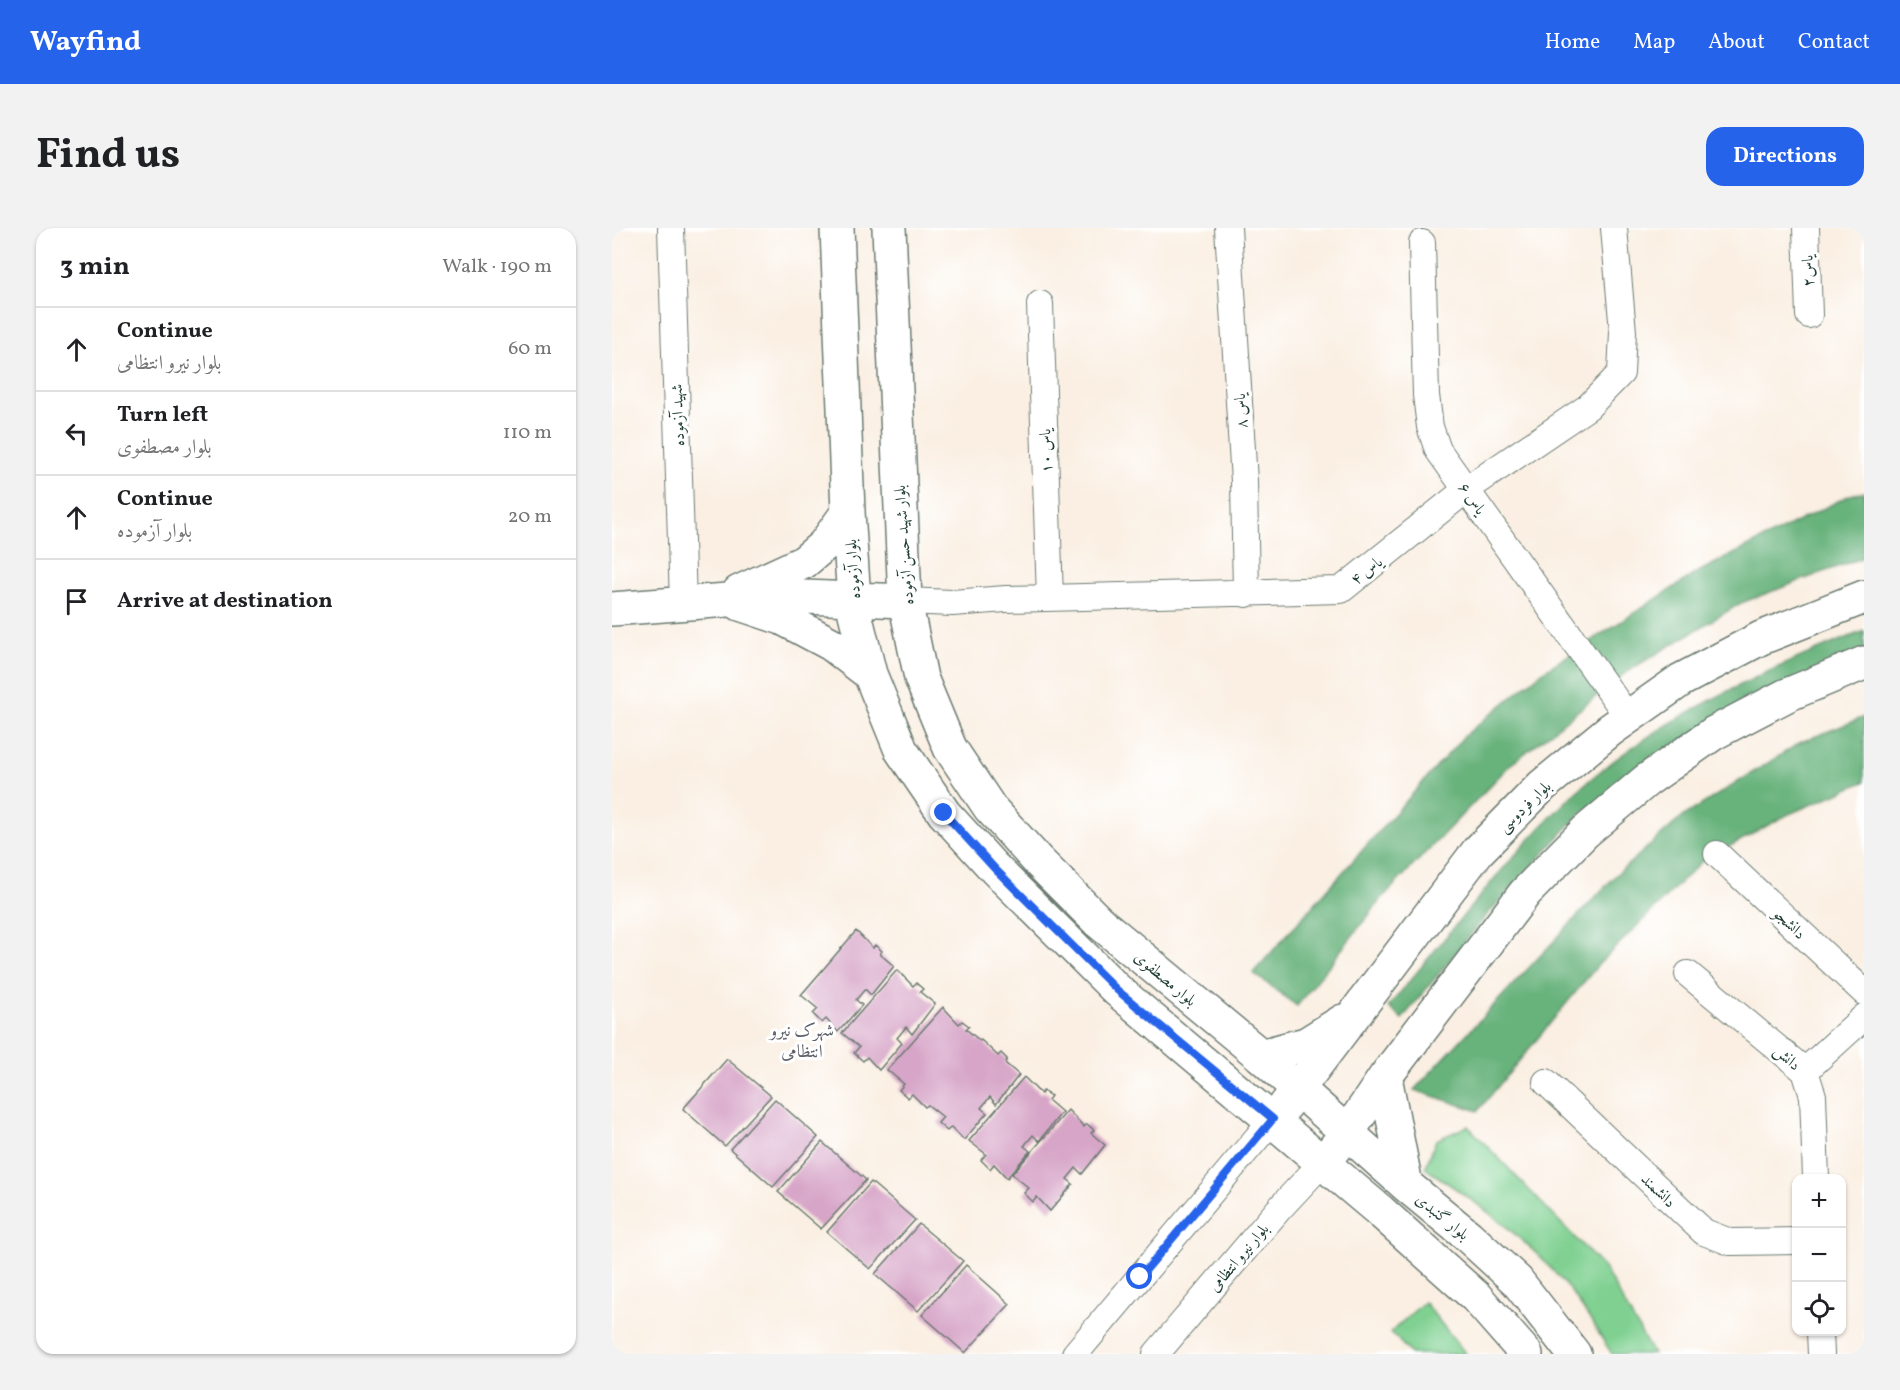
<!DOCTYPE html>
<meta charset="utf-8">
<style>
:root{--surface:#fff;--page:#f2f2f2;--text:#202124;--muted:#757577;--line:#e0e0e0;--accent:#2563eb}
body{margin:0;font-family:Vollkorn,Amiri,serif;background:var(--page);color:var(--text)}
.controls{position:absolute;right:18px;bottom:18px;display:grid;overflow:hidden;border-radius:12px;box-shadow:0 2px 4px #0004}
.controls button{width:54px;height:54px;display:grid;place-items:center;padding:0;border:0;border-bottom:2px solid var(--line);background:var(--surface);color:var(--text);font:30px sans-serif}
.stop{position:absolute;width:18px;height:18px;margin:-14px;border:4px solid #2563eb;border-radius:50%;background:#fff}
.stop.end{background:#2563eb;border-color:#fff;box-shadow:0 2px 6px #0008}
.list{margin:0;padding:0;list-style:none}
h2{display:flex;justify-content:space-between;align-items:center;height:78px;margin:0;padding:0 24px;font-size:26px}
h2 small{font-size:20px;font-weight:400;color:var(--muted)}
.list li{display:grid;grid-template-columns:39px 1fr auto;gap:18px;align-items:center;box-sizing:border-box;height:84px;padding:0 24px;border-top:2px solid var(--line)}
.list b{display:block;font-size:22px;white-space:nowrap}
.list p{margin:0;font-size:20px;white-space:nowrap;color:var(--muted)}
.list em{font-size:20px;font-style:normal;color:var(--muted)}
.icon{flex:none;width:33px;height:33px;fill:none;stroke:currentColor;stroke-width:2;stroke-linecap:round;stroke-linejoin:round}
.map{position:relative;flex:none;width:1252px;height:1126px;overflow:hidden;border-radius:18px}
header{display:flex;align-items:center;gap:36px;box-sizing:border-box;height:84px;padding:0 30px;background:var(--accent);color:#fff}
header strong{font-size:28px}
nav{display:flex;gap:33px;margin-inline-start:auto;font-size:21px}
.intro{display:flex;align-items:center;justify-content:space-between;box-sizing:border-box;height:144px;padding:0 36px}
h1{margin:0;font-size:42px}
.button{padding:15px 27px;border-radius:18px;background:var(--accent);color:#fff;font-size:21px;font-weight:700}
main{display:flex;gap:36px;padding:0 36px}
aside{flex:1;background:var(--surface);border-radius:18px;box-shadow:0 2px 4px #0004}
.map>svg:first-child{display:block}
</style>
<header>
<strong>Wayfind</strong>
<nav><a>Home</a><a>Map</a><a>About</a><a>Contact</a></nav>
</header>
<div class="intro"><h1>Find us</h1><a class="button">Directions</a></div>
<main>
<aside>
<h2>3 min<small>Walk · 190 m</small></h2>
<ul class="list">
<li><svg class="icon" aria-label="ahead" viewBox="0 0 24 24"><path d="M12 20V5M6 11l6-6 6 6"/></svg><div><b>Continue</b><p>بلوار نیرو انتظامی</p></div><em>60 m</em></li>
<li><svg class="icon" aria-label="left" viewBox="0 0 24 24"><path d="M17 20v-9H6M10 6l-5 5 5 5"/></svg><div><b>Turn left</b><p>بلوار مصطفوی</p></div><em>110 m</em></li>
<li><svg class="icon" aria-label="ahead" viewBox="0 0 24 24"><path d="M12 20V5M6 11l6-6 6 6"/></svg><div><b>Continue</b><p>بلوار آزموده</p></div><em>20 m</em></li>
<li><svg class="icon" aria-label="arrive" viewBox="0 0 24 24"><path d="M6 21V4h12l-3 4 3 4H6"/></svg><div><b>Arrive at destination</b></div></li>
</ul>
</aside>
<div class="map">
<svg width="1252" height="1126" viewBox="0 0 1252 1126">
<rect width="100%" height="100%" fill="#fff"/>
<filter id="ink" filterUnits="userSpaceOnUse"><feTurbulence type="fractalNoise" baseFrequency=".0167" numOctaves="2"/><feDisplacementMap in="SourceGraphic" scale="12" xChannelSelector="R" yChannelSelector="G"/><feConvolveMatrix kernelMatrix="1 2 1 2 8 2 1 2 1" color-interpolation-filters="sRGB"/></filter>
<filter id="wash" filterUnits="userSpaceOnUse"><feTurbulence type="fractalNoise" baseFrequency=".008" numOctaves="4" result="noise"/><feDisplacementMap in="SourceGraphic" scale="24" xChannelSelector="R" yChannelSelector="G"/><feGaussianBlur stdDeviation="1.35" result="paint"/><feColorMatrix in="noise" values="0 0 0 0 0 0 0 0 0 0 0 0 0 0 0 0 0 1.4 0 .05"/><feComposite in="paint" operator="in"/></filter>
<g filter="url(#wash)">
<rect width="100%" height="100%" fill="#faefe2"/>
<path fill="#7fd091" stroke="#4f8662" stroke-width="1.5" d="M 856,898 L 992,1040 L 1041,1126 L 1000,1126 C 984,1102 970,1076 951,1054 C 912,1008 863,973 813,940 L 824,912 Z
M 812,1074 L 854,1126 L 799,1126 L 779,1104 Z"/>
<path fill="#67b27b" stroke="#437858" stroke-width="1.5" d="M 1252,264 L 1252,329 L 1129,375 L 1016,443 L 898,537 L 771,669 L 685,778 L 641,745 L 852,508 L 930,444 L 1086,344 L 1238,267 Z
M 1252,403 L 1252,421 L 1038,532 L 964,590 L 874,688 L 790,791 L 776,779 C 836,708 896,628 964,564 C 1041,493 1155,441 1252,403 Z
M 1252,489 L 1252,554 L 1175,587 L 1089,634 L 986,737 L 866,883 L 802,862 L 1004,647 L 1070,589 L 1189,514 Z"/>
<g id="blocks">
<path fill="#d7a5c8" d="M 244,703 L 261,720 L 263,717 L 270,723 L 268,726 L 282,738 L 259,767 L 253,761 L 244,772 L 250,777 L 226,804 L 214,791 L 210,795 L 201,786 L 206,781 L 189,767 Z
M 285,742 L 301,758 L 304,755 L 311,761 L 308,764 L 323,776 L 300,806 L 294,799 L 285,810 L 290,815 L 267,842 L 255,829 L 251,833 L 242,825 L 247,819 L 230,805 Z
M 331,779 L 347,796 L 350,793 L 357,798 L 354,801 L 368,813 L 369,812 L 386,828 L 389,825 L 395,831 L 393,835 L 407,847 L 384,876 L 378,869 L 369,880 L 375,885 L 352,912 L 339,899 L 335,903 L 326,895 L 331,889 L 316,877 L 313,879 L 300,866 L 296,870 L 287,862 L 292,856 L 275,842 Z
M 115,831 L 159,868 L 113,918 L 71,881 Z
M 412,849 L 429,866 L 431,863 L 439,868 L 436,872 L 450,884 L 427,913 L 421,907 L 412,918 L 418,923 L 395,950 L 382,936 L 378,941 L 369,932 L 374,926 L 357,913 Z
M 163,871 L 206,909 L 161,959 L 118,921 Z
M 456,882 L 472,899 L 475,896 L 482,902 L 479,905 L 493,917 L 470,946 L 464,940 L 455,951 L 461,956 L 438,983 L 425,969 L 421,974 L 412,965 L 417,960 L 400,946 Z
M 210,914 L 254,952 L 209,1001 L 166,964 Z
M 259,954 L 303,992 L 258,1041 L 215,1004 Z
M 307,996 L 351,1033 L 306,1083 L 263,1046 Z
M 354,1037 L 398,1076 L 353,1125 L 310,1087 Z"/>
</g>
</g>
<g filter="url(#ink)">
<use href="#blocks" fill-opacity="0" stroke="#6c7b71" stroke-width="1.5"/>
<g fill="none" stroke-linecap="round" stroke-linejoin="round">
<defs>
<path id="minor" d="M 59,0 L 71,375
M 616,0 L 632,253 L 634,366
M 1194,0 L 1197,87
M 810,15 L 814,167 L 818,199 L 826,222 L 1016,489
M 428,76 L 438,370
M 293,373 L 340,375 L 394,371 L 729,362 L 855,261 L 976,179 L 1009,145 L 1011,104 L 1002,0
M 1105,626 L 1252,764
M 1076,746 L 1193,843 L 1201,868 L 1204,950
M 1193,843 L 1252,789
M 934,854 L 1092,1004 L 1118,1014 L 1184,1013
M 1208,1104 L 1209,1126
M 463,1126 L 661,891
M 544,1126 L 667,981 L 710,935"/>
<path id="major" d="M 225,0 L 236,284 L 243,386 L 258,446 L 289,522 L 332,585 L 383,641 L 505,762 L 768,983 L 864,1069 L 914,1126
M 277,0 L 293,373 L 309,450 L 338,520 L 378,580 L 426,633 L 487,694 L 649,828 L 794,957 L 856,1008 L 905,1053 L 962,1126
M 127,364 L 192,334 L 212,317 L 236,284
M 128,376 L 170,390 L 219,416 L 258,446
M 0,381 L 167,368 L 293,373
M 649,828 L 694,816 L 731,793
M 773,849 L 794,957
M 673,878 L 866,623 L 930,558 L 998,502 L 1069,452 L 1149,410 L 1252,369
M 721,922 L 736,904 L 773,849 L 913,665 L 973,604 L 1035,552 L 1102,505 L 1175,467 L 1252,435"/>
</defs>
<use href="#minor" stroke="#6c7b71" stroke-width="28"/>
<use href="#major" stroke="#6c7b71" stroke-width="36"/>
<use href="#minor" stroke="#fff" stroke-width="26"/>
<use href="#major" stroke="#fff" stroke-width="33"/>
</g>
</g>
<g fill="none" stroke-linecap="round" stroke-linejoin="round" filter="url(#ink)">
<path stroke="#2563eb" stroke-width="8" d="M 332,585 L 383,641 L 505,762 L 661,891 L 528,1049"/>
</g>
<g text-anchor="middle" stroke-width="6" stroke-linejoin="round" paint-order="stroke">
<g font-size="16" fill="#1f3d34" stroke="#fff">
<text transform="translate(1195 43) rotate(-92)" y="6">یاس۲</text>
<text transform="translate(628 183) rotate(-94)" y="6">یاس ۸</text>
<text transform="translate(65 187) rotate(-92)" y="6">شهید آزموده</text>
<text transform="translate(433 223) rotate(-92)" y="6">یاس ۱۰</text>
<text transform="translate(861 270) rotate(55)" y="6">یاس ۶</text>
<text transform="translate(291 317) rotate(-94)" y="6">بلوار شهید حسن آزموده</text>
<text transform="translate(240 341) rotate(-94)" y="6">بلوار آزموده</text>
<text transform="translate(754 342) rotate(-38)" y="6">یاس ۴</text>
<text transform="translate(912 578) rotate(-44)" y="6">بلوار فردوسی</text>
<text transform="translate(1178 695) rotate(43)" y="6">دانشجو</text>
<text transform="translate(554 750) rotate(40)" y="6">بلوار مصطفوی</text>
<text transform="translate(1176 829) rotate(42)" y="6">دانش</text>
<text transform="translate(1047 962) rotate(44)" y="6">دانشمند</text>
<text transform="translate(831 988) rotate(39)" y="6">بلوار گنبدی</text>
<text transform="translate(626 1029) rotate(-50)" y="6">بلوار نیرو انتظامی</text>
</g>
<g font-size="18" fill="#5f6168" stroke="#fff">
<text x="190" y="808">شهرک نیرو<tspan x="190" dy="21">انتظامی</tspan></text>
</g>
</g>
</svg>
<div class="controls">
<button>+</button>
<button>−</button>
<button><svg class="icon" aria-label="locate" viewBox="0 0 24 24"><circle cx="12" cy="12" r="6"/><path d="M12 2v4M12 18v4M2 12h4M18 12h4"/></svg></button>
</div>
<div class="stop" style="left:528px;top:1049px"></div>
<div class="stop end" style="left:332px;top:585px"></div>
</div>
</main>
